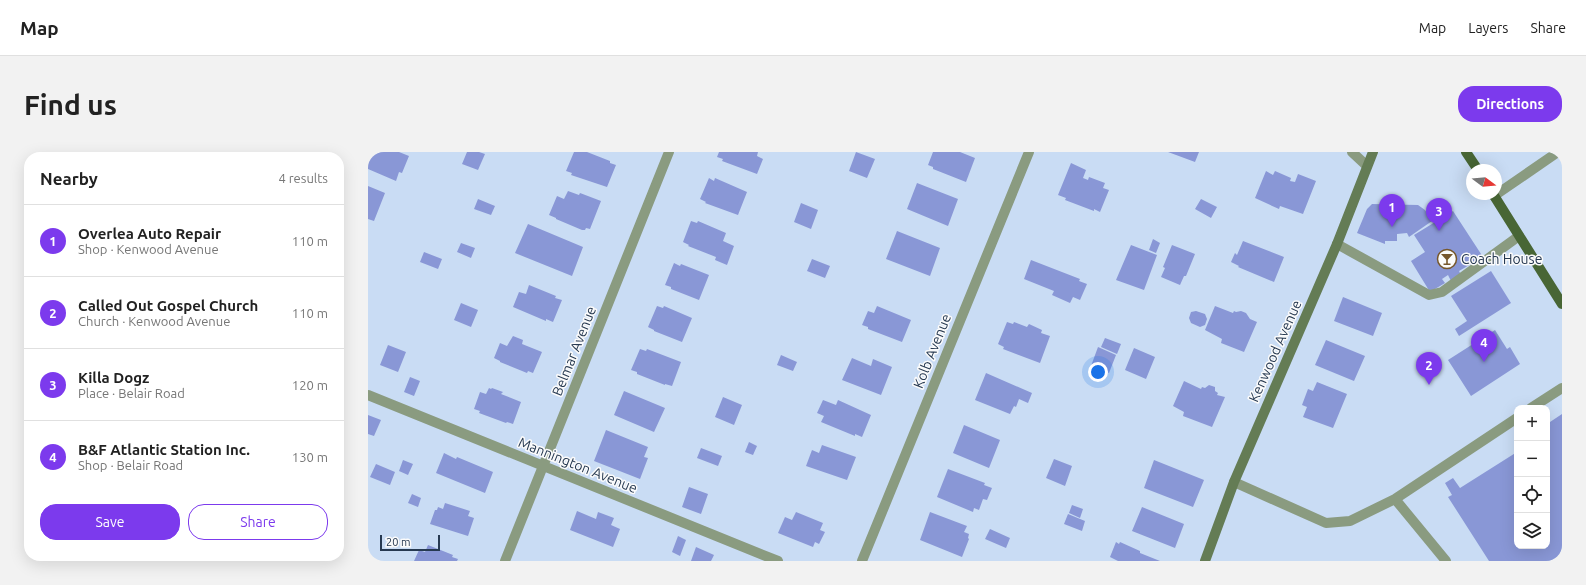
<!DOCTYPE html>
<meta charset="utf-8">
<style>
:root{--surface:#fff;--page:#f2f2f2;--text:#222;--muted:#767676;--line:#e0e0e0;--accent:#7c3aed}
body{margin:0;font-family:Ubuntu,sans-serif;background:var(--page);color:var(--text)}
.controls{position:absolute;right:12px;bottom:12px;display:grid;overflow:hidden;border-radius:8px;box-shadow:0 4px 16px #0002}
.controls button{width:36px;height:36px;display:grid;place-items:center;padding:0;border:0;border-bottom:1px solid var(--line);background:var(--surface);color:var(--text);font:20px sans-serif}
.compass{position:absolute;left:1098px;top:12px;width:36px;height:36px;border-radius:50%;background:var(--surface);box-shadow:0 4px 16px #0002;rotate:106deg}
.scale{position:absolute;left:12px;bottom:10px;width:60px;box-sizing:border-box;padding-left:4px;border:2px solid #263951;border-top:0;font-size:11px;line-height:14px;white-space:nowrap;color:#263951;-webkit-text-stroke:3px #fbfbfb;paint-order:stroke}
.you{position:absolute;left:730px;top:220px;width:14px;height:14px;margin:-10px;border:3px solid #fff;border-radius:50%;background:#1a73e8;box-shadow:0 0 0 6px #1a73e833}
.badge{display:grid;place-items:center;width:26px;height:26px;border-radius:50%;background:var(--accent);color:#fff;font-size:13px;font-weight:700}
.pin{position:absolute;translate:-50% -33px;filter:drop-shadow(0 1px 2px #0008)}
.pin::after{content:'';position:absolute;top:21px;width:14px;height:12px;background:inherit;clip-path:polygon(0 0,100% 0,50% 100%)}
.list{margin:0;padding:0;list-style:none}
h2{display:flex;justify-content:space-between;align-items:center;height:52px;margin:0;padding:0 16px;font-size:17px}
h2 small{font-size:13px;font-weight:400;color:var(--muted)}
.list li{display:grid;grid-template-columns:26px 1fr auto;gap:12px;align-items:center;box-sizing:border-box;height:72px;padding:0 16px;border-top:1px solid var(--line)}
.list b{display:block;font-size:15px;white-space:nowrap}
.list p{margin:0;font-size:13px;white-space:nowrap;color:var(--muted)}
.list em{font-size:13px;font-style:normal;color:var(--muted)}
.actions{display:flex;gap:8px;padding:12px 16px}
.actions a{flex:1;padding:9px 0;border:1px solid var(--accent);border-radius:16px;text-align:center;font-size:14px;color:var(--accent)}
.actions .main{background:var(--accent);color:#fff}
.icon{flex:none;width:22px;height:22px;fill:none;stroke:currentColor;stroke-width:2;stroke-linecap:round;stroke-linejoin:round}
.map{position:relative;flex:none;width:1194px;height:409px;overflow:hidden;border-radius:16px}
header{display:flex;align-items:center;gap:24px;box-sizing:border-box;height:56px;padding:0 20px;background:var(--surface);border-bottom:1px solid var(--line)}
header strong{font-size:19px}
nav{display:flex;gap:22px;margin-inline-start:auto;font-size:14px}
.intro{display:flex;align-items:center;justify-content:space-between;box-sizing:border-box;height:96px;padding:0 24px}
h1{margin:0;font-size:28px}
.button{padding:10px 18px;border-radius:16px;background:var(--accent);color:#fff;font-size:14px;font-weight:700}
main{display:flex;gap:24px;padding:0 24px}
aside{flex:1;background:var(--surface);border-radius:16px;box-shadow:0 4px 16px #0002}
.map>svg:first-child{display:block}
</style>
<header>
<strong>Map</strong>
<nav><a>Map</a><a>Layers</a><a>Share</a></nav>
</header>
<div class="intro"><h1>Find us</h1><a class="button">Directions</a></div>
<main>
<aside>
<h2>Nearby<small>4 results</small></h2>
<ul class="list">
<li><span class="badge">1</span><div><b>Overlea Auto Repair</b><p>Shop · Kenwood Avenue</p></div><em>110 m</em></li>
<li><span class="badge">2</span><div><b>Called Out Gospel Church</b><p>Church · Kenwood Avenue</p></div><em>110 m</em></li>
<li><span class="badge">3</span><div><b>Killa Dogz</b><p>Place · Belair Road</p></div><em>120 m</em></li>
<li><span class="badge">4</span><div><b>B&amp;F Atlantic Station Inc.</b><p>Shop · Belair Road</p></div><em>130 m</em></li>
</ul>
<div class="actions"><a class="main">Save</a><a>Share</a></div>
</aside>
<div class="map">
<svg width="1194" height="409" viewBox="0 0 1194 409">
<rect width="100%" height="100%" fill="#c9dcf4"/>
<path fill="#8997d6" d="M 0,0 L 31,0 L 41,4 L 34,21 L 31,20 L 28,29 L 0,17 Z
M 99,0 L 111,0 L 117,2 L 110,18 L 94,12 Z
M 206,0 L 219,0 L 242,9 L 242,11 L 248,13 L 239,35 L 203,23 L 204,21 L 198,19 Z
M 351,0 L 390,0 L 389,4 L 395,7 L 389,22 L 354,9 L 355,7 L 349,5 Z
M 488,0 L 507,7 L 499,26 L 481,19 Z
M 565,0 L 592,0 L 607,6 L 598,30 L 565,17 L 565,15 L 560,13 Z
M 800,0 L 831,0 L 827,10 Z
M 703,11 L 718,18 L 715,26 L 720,28 L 721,25 L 737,31 L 735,36 L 741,38 L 732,60 L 726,57 L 726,59 L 697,48 L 698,46 L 690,43 Z
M 898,19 L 905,23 L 907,19 L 923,26 L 922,29 L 927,30 L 930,22 L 948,29 L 935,62 L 912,54 L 911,57 L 887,46 Z
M 341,26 L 346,29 L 347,26 L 379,40 L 370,63 L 337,51 L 338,50 L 332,47 Z
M 549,31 L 590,47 L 580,74 L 539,57 Z
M 0,34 L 17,41 L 6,69 L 0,67 Z
M 200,39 L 211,43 L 212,41 L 233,49 L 222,77 L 218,76 L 217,78 L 214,78 L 188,67 L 188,66 L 181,63 L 189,44 L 196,47 Z
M 110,47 L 127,54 L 123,63 L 106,57 Z
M 833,47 L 849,55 L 843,66 L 827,57 Z
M 433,51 L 450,58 L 443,77 L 426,70 Z
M 1004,52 L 1050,53 L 1057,58 L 1064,69 L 1041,85 L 1039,81 L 1029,82 L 1029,89 L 1017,89 L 1017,92 L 989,81 L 999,57 Z
M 1085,59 L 1115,105 L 1091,119 L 1093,123 L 1083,129 L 1080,123 L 1074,127 L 1077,131 L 1062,140 L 1043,109 L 1057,100 L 1046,83 Z
M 323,69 L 329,71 L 330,69 L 358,81 L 355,89 L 366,94 L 359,113 L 347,108 L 348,105 L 320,94 L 321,93 L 315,90 Z
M 160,72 L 215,95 L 204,124 L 147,101 Z
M 529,79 L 572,96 L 562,124 L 518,107 Z
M 785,87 L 792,91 L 788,101 L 781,98 Z
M 875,89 L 916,105 L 906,130 L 870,115 L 871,114 L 863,110 L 867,101 L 869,103 Z
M 93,91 L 107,96 L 103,106 L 89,100 Z
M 763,93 L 789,103 L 776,138 L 748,128 Z
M 804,93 L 827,102 L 818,124 L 816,124 L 812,133 L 793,125 L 797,116 L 795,115 Z
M 56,100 L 74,107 L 70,117 L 52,110 Z
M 444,107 L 462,114 L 457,126 L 439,119 Z
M 663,108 L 712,127 L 711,129 L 719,132 L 712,148 L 705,145 L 702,151 L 684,143 L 686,139 L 656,127 Z
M 306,111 L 312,114 L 313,112 L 341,123 L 331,148 L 303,137 L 303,135 L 297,133 Z
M 1123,119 L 1143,151 L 1091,184 L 1087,177 L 1099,169 L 1083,144 Z
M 161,133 L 188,144 L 187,146 L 194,148 L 185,170 L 178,167 L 178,169 L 145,155 L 151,140 L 158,142 Z
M 975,145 L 1014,161 L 1005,184 L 966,169 Z
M 93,151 L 110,158 L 103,175 L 86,168 Z
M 289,154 L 295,156 L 296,154 L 324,166 L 314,190 L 286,179 L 286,178 L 280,175 Z
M 509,154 L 543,168 L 534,190 L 500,177 L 500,175 L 494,173 L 500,159 L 506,161 Z
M 847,154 L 865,161 L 866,159 L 868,160 L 873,159 L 878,161 L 882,167 L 889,170 L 876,200 L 853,191 L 854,187 L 837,178 Z
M 828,159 L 837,162 L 839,167 L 837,173 L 832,175 L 823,171 L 821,166 L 823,160 Z
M 639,170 L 645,172 L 646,170 L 659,175 L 661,172 L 674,178 L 673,181 L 682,184 L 672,211 L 635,197 L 636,195 L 630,192 Z
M 1127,178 L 1139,197 L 1142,195 L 1152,212 L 1103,244 L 1080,208 Z
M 145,184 L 155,188 L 154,192 L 174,200 L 165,221 L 160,219 L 159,221 L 132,210 L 132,209 L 126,206 L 132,191 L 139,194 Z
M 737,186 L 753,192 L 749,202 L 733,195 Z
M 958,188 L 997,204 L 986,229 L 947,213 Z
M 20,193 L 38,200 L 30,220 L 12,213 Z
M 730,195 L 748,203 L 741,221 L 723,214 Z
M 766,196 L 787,205 L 778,227 L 757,218 Z
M 272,197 L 278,199 L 279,197 L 313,210 L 304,234 L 297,232 L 297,233 L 269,222 L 269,220 L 263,218 Z
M 413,203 L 429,210 L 425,219 L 409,213 Z
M 484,206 L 503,214 L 505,207 L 524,215 L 513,243 L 474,228 Z
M 618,221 L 664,241 L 660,251 L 651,247 L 648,255 L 646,254 L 642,262 L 607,248 Z
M 42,225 L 52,229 L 46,244 L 36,240 Z
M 816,229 L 833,237 L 834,235 L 837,236 L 841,233 L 847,235 L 847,239 L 850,241 L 849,243 L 857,245 L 844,275 L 815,264 L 816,260 L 805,254 Z
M 949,230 L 979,242 L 965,276 L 935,265 L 939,255 L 934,253 L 940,237 L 945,239 Z
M 121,236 L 123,237 L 124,236 L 135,240 L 133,242 L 153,250 L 145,272 L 139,270 L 138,271 L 111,261 L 112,259 L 106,257 L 112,240 L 118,242 Z
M 256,239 L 297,256 L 286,280 L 246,263 Z
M 355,245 L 374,253 L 366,273 L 347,265 Z
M 455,248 L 468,253 L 470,248 L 503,263 L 494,285 L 487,282 L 487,284 L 453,270 L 456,264 L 449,261 Z
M 1194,262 L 1194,409 L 1121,409 L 1080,345 L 1084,343 L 1077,331 L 1085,326 L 1092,336 L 1149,300 L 1149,394 L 1179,394 L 1179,272 Z
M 0,263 L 13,268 L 6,284 L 0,282 Z
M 596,273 L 632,288 L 621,316 L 585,301 Z
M 238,278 L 280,295 L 276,305 L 280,306 L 272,327 L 226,309 Z
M 381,290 L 389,294 L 385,303 L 377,300 Z
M 454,293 L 488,305 L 479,328 L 438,314 L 444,298 L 451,301 Z
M 333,296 L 354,304 L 350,314 L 329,306 Z
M 76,301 L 88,307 L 89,305 L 125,320 L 117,341 L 68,321 Z
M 686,307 L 704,314 L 697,334 L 678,326 Z
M 35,308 L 45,312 L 40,323 L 31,319 Z
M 786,308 L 836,328 L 825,355 L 776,336 Z
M 8,312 L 27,320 L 22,333 L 2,325 Z
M 580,317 L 617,331 L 616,333 L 624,336 L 619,348 L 615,347 L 611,358 L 606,356 L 605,360 L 569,345 Z
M 321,335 L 340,342 L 333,362 L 314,355 Z
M 44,342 L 53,346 L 50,355 L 40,351 Z
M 77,351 L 102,359 L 100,364 L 106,366 L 100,384 L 62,372 L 67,358 L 69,358 L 70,355 L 75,357 Z
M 704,353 L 715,357 L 712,366 L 701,361 Z
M 774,355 L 816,372 L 807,396 L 764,379 Z
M 209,359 L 228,367 L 230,360 L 246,366 L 243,373 L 252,377 L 245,395 L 202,378 Z
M 428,360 L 455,371 L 452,378 L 457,380 L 451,392 L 447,390 L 445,395 L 410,381 L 417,365 L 424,368 Z
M 562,360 L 599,374 L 596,380 L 601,382 L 600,386 L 601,387 L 594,405 L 552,388 Z
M 700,362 L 717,369 L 714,379 L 696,372 Z
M 622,377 L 642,386 L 638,396 L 617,387 Z
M 310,384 L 318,388 L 312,404 L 304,400 Z
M 748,390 L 751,392 L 752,390 L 772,399 L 772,401 L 792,409 L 750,409 L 742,405 Z
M 60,393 L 85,403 L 84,405 L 90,407 L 89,409 L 46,409 L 51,398 L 57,400 Z
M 328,395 L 346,403 L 343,409 L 323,409 Z"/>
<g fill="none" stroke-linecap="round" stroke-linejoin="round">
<path stroke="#8a9b80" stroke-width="10" d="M 984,0 L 999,14
M 1126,44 L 1190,0
M 969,92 L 1061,143 L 1074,140 L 1151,84
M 1163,256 L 1194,236
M 866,330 L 958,371 L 982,369 L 1027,347 L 1149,266
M 1027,347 L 1078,409"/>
<path stroke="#8a9b80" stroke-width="10" d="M 0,243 L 410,409
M 137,409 L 301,0
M 494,409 L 661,0"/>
<path stroke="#647c55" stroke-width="10" d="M 837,409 L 866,330 L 969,92 L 1005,0"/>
<path stroke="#486635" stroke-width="10" d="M 1098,0 L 1110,18
M 1125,42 L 1194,152"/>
</g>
<defs>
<symbol id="bar-ring" viewBox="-11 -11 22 22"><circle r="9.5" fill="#fbfbfb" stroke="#76572c" stroke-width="1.5"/><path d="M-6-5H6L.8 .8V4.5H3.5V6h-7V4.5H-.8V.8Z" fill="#76572c"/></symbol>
</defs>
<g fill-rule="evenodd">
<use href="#bar-ring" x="1068" y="96" width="22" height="22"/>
</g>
<g text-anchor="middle" stroke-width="3" stroke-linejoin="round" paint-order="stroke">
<g font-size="14" fill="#263951" stroke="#fbfbfb" text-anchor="start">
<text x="1093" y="112">Coach House</text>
</g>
<g font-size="14" fill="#263951" stroke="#fbfbfb">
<text transform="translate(206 199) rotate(-68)" y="5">Belmar Avenue</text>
<text transform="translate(564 199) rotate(-68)" y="5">Kolb Avenue</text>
<text transform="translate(907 199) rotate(-66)" y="5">Kenwood Avenue</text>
<text transform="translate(210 313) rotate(22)" y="5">Mannington Avenue</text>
</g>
</g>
</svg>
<div class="controls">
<button>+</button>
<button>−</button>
<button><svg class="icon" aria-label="locate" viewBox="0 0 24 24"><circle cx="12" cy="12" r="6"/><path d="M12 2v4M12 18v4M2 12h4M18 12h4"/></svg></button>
<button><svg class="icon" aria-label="layers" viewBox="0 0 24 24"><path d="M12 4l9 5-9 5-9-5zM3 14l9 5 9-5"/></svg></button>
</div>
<svg class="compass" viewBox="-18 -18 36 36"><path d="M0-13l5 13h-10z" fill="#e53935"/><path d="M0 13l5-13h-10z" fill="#767676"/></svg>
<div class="scale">20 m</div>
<div class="you"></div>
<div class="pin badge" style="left:1024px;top:75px">1</div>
<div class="pin badge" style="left:1061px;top:233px">2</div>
<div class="pin badge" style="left:1071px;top:79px">3</div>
<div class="pin badge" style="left:1116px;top:210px">4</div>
</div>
</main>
